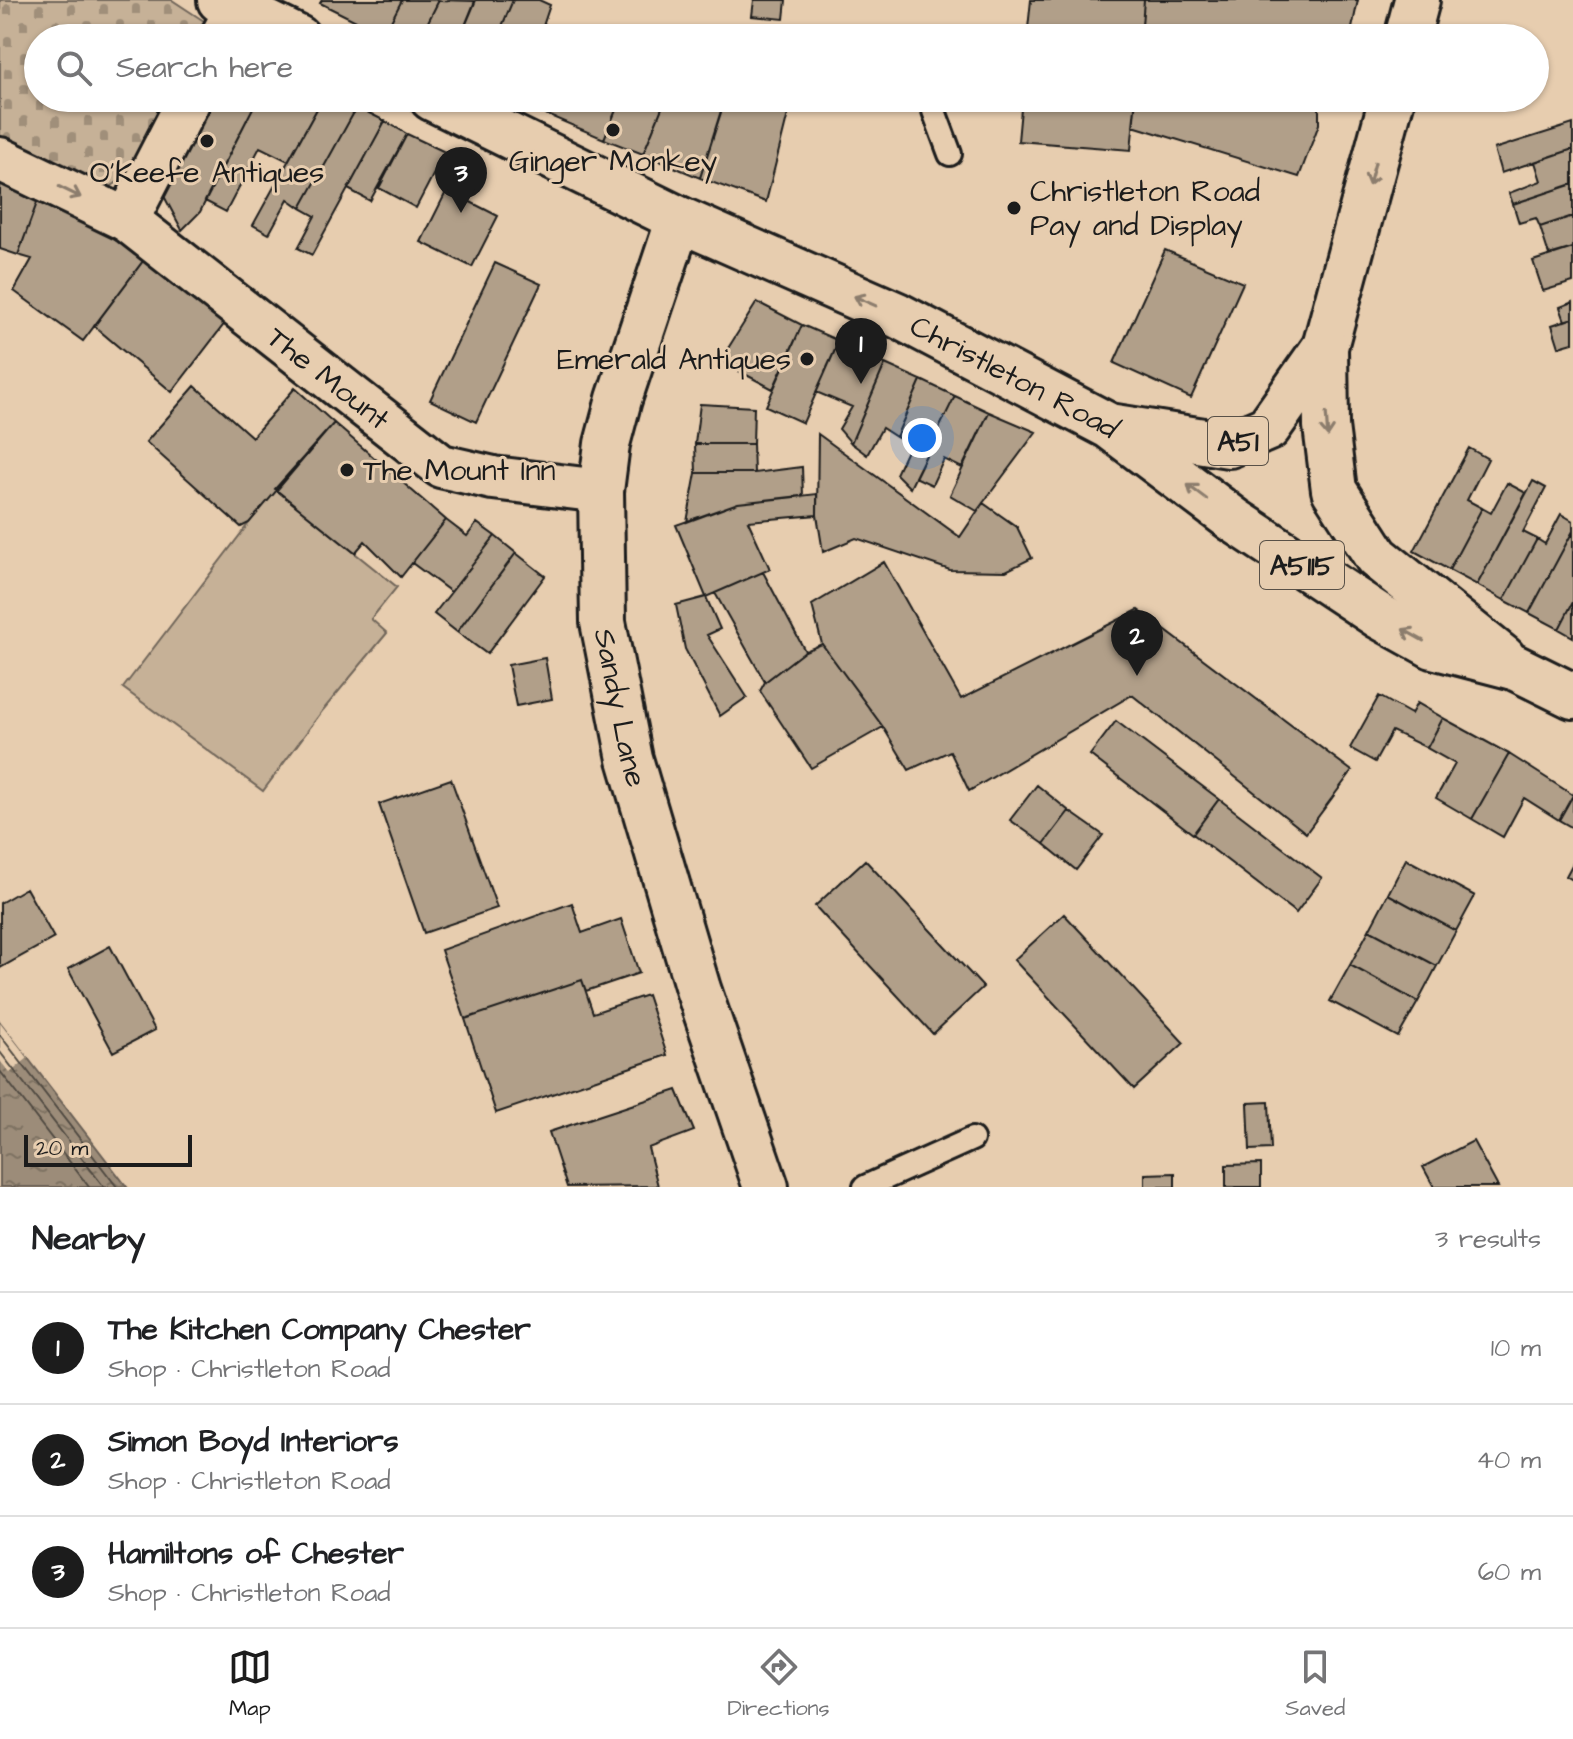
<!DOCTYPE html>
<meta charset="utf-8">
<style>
:root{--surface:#fff;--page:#f6f6f6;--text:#202124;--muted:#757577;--line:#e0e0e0;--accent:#1c1c1c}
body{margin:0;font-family:"Architects Daughter",sans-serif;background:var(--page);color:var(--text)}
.scale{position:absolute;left:24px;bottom:20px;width:168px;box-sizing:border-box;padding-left:8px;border:4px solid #1c1c1c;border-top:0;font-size:22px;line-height:28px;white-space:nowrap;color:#1c1c1c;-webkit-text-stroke:6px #e7cdaf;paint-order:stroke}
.you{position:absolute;left:922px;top:438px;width:28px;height:28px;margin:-20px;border:6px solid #fff;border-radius:50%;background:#1a73e8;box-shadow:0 0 0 12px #1a73e833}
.badge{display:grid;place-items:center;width:52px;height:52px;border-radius:50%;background:var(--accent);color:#fff;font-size:26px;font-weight:700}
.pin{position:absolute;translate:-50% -66px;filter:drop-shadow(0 2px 4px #0008)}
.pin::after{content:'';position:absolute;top:42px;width:28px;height:24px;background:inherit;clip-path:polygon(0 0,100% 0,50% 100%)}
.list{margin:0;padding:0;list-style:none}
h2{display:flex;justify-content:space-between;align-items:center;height:104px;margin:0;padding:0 32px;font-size:34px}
h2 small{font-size:26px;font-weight:400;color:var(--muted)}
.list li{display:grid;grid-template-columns:52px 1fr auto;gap:24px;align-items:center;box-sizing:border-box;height:112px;padding:0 32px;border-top:2px solid var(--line)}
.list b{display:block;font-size:30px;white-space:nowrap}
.list p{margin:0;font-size:26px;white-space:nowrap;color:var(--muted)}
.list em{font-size:26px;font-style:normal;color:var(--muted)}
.icon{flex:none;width:44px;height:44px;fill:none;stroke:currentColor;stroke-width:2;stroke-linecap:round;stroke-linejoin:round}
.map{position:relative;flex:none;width:1573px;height:1187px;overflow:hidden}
.search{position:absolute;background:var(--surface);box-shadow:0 2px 6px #0004;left:24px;right:24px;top:24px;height:88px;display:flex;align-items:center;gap:20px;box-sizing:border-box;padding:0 28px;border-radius:44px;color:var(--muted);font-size:30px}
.sheet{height:440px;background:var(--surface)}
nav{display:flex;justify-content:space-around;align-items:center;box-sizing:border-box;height:112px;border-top:2px solid var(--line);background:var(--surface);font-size:22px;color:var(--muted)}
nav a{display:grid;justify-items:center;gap:4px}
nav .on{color:var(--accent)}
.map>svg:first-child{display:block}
</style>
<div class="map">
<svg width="1573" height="1187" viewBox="0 0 1573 1187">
<defs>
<pattern id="cemetery-stones" width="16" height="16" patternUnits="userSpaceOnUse" patternTransform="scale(2)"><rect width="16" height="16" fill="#c6b197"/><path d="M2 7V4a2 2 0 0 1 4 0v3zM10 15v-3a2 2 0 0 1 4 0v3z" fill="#a08f7a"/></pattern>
<pattern id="water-ripples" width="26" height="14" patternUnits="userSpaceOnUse" patternTransform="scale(2)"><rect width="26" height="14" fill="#9c8c79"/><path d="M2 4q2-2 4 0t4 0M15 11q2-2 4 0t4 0" fill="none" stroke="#7e7262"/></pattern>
</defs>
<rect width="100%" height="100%" fill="#e7cdaf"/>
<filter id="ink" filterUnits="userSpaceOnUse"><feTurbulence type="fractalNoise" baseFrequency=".0125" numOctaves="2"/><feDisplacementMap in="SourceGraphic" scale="16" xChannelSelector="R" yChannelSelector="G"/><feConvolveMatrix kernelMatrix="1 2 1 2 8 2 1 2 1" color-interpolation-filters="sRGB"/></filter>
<g filter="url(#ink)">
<path fill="#c6b197" stroke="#71665a" stroke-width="2" d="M 275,489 L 397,587 L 371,619 L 387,633 L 323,710 L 263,791 L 123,688 Z"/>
<path fill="url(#cemetery-stones)" stroke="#71665a" stroke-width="2" d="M 0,0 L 172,0 L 207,23 L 200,38 L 38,38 L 38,98 L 169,98 L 132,172 L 103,192 L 0,144 Z"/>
<path fill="url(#water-ripples)" stroke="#695f54" stroke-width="2" d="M 0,1022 L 127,1187 L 0,1187 Z"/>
<path fill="#e7cdaf" d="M 0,1022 L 28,1058 L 10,1073 L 0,1061 Z"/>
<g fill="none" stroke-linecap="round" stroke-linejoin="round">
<path stroke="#4f4941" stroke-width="2" d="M 0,1035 L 117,1187
M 0,1052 L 104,1187
M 0,1071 L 89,1187"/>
</g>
<path fill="#b19f89" stroke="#1c1c1c" stroke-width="2" d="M 322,0 L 402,0 L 384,35 L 320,3 Z
M 402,0 L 439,0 L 420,38 L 390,38 L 384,35 Z
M 439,0 L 475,1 L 460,38 L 420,38 Z
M 476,0 L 513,0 L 497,38 L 460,38 Z
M 513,0 L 539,0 L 550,5 L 539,38 L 497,38 Z
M 754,0 L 786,0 L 784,19 L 752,16 Z
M 1031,0 L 1144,0 L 1141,38 L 1027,38 Z
M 1144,0 L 1358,0 L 1350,38 L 1141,38 Z
M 544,24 L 565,32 L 563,38 L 539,38 Z
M 200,98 L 258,98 L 200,212 L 182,230 L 157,183 Z
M 258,98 L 323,98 L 288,161 L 260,147 L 226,212 L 205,201 Z
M 323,98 L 338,98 L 357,107 L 301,208 L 288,199 L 269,234 L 253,225 Z
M 516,98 L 540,98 L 536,110 L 514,103 Z
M 540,98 L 621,98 L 604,139 L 536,110 Z
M 621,98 L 666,98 L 643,154 L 604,139 Z
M 666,98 L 705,98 L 724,103 L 700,178 L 643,154 Z
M 725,98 L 792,98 L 766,202 L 700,178 Z
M 1022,98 L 1136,98 L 1131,150 L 1018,141 Z
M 1136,98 L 1319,98 L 1319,124 L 1299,177 L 1133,126 Z
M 357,107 L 385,121 L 312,255 L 298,248 L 315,216 L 301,208 Z
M 385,121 L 407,134 L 370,201 L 348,189 Z
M 1573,124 L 1573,149 L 1501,173 L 1494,149 Z
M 407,134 L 445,152 L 416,208 L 379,188 Z
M 1573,149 L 1573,184 L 1513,204 L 1509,193 L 1541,181 L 1535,162 Z
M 0,173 L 42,189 L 18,255 L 0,249 Z
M 1573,184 L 1573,216 L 1540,227 L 1536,218 L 1519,223 L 1513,204 Z
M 42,189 L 149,253 L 83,341 L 14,291 L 32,259 L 18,255 Z
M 447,190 L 498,216 L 472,267 L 421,242 Z
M 1573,216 L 1573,248 L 1549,255 L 1540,227 Z
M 1573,248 L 1573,282 L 1543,291 L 1533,261 Z
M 1165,250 L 1243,283 L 1191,398 L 1114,363 Z
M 149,253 L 225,323 L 172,392 L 94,326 Z
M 495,263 L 541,284 L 476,422 L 430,400 Z
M 757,302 L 802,325 L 773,389 L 720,361 Z
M 1573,302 L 1573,318 L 1565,321 L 1560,307 Z
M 1573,318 L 1573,343 L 1559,347 L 1552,325 Z
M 802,325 L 839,341 L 803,423 L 766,406 Z
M 839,341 L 885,364 L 851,443 L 839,429 L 852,407 L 816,392 Z
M 885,364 L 921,380 L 896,437 L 882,428 L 867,455 L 851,443 Z
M 921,380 L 955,396 L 910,488 L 896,474 L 910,444 L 896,437 Z
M 195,386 L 252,437 L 295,388 L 334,423 L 249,523 L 241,527 L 146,442 Z
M 955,396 L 989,412 L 962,468 L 944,459 L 932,485 L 915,477 Z
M 700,404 L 754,407 L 753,444 L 695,444 Z
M 989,412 L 1036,432 L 977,511 L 950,495 Z
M 334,423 L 446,520 L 401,577 L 365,541 L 355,553 L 275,489 Z
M 818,434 L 960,537 L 983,503 L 1017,527 L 1032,558 L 1006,571 L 950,570 L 856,538 L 823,552 L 817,515 Z
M 695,444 L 753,444 L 754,473 L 696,473 Z
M 1469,448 L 1488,459 L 1467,500 L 1482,508 L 1449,570 L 1414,551 Z
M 802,467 L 803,496 L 738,503 L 687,522 L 696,473 L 754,473 Z
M 1533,481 L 1546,488 L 1523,532 L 1537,539 L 1504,600 L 1477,585 Z
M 1507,483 L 1526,493 L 1477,585 L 1449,570 L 1482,508 L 1491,513 Z
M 817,494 L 817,515 L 748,521 L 770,569 L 706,597 L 676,525 L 738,503 Z
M 1561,514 L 1573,521 L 1573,531 L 1529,613 L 1504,600 L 1537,539 L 1545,544 Z
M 446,520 L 467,536 L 477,523 L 495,536 L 451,592 L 412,563 Z
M 1573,531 L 1573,602 L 1559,629 L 1529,613 Z
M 495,536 L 516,553 L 457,632 L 434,614 Z
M 516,553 L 545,576 L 487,654 L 457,632 Z
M 884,562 L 961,699 L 1138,610 L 1352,771 L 1306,833 L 1132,695 L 969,791 L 950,751 L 909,770 L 883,727 L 822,644 L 812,605 Z
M 763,572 L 805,651 L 765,682 L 715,593 Z
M 706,597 L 720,629 L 707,635 L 747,697 L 720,716 L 685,649 L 676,605 Z
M 1573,602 L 1573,637 L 1559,629 Z
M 822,644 L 883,727 L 811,768 L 760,691 L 765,682 L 805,651 Z
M 545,658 L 552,699 L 516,706 L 508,665 Z
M 1379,696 L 1411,714 L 1417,703 L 1443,718 L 1427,748 L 1392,731 L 1375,762 L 1350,748 Z
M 1443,718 L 1509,754 L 1472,819 L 1436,798 L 1455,764 L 1427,748 Z
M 1116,721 L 1219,799 L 1193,834 L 1090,755 Z
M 1509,754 L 1573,795 L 1559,820 L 1524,798 L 1503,837 L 1472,819 Z
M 451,779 L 497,908 L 424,933 L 379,804 Z
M 1037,785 L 1069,811 L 1044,844 L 1010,820 Z
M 1573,795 L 1573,828 L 1559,820 Z
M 1219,799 L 1322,878 L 1296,913 L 1193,834 Z
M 1069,811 L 1103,835 L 1076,870 L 1044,844 Z
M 1406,859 L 1475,896 L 1456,931 L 1388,894 Z
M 865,860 L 983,987 L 933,1034 L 815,906 Z
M 1573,863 L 1573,880 L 1566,876 Z
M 26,888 L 54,938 L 0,968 L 0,903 Z
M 1388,894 L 1456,931 L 1437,966 L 1369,930 Z
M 572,903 L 582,933 L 621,919 L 639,973 L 586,991 L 582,980 L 465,1019 L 441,950 Z
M 1064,914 L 1184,1043 L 1134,1089 L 1014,960 Z
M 1369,930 L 1437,966 L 1418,1002 L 1350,965 Z
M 110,946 L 155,1030 L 113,1052 L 68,969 Z
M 1350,965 L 1418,1002 L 1398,1037 L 1330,1001 Z
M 582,980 L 593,1013 L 647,995 L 667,1055 L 496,1113 L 465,1019 Z
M 677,1090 L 694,1131 L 648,1148 L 658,1186 L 567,1187 L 549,1132 Z
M 1269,1102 L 1271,1149 L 1250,1150 L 1248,1103 Z
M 1473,1141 L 1498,1187 L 1434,1187 L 1423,1167 Z
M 1261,1164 L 1261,1187 L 1226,1187 L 1226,1165 Z
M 1175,1173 L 1175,1187 L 1145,1187 L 1145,1174 Z"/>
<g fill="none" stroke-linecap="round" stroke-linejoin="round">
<defs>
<path id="lane" d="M 933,98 L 934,111 L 950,154
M 865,1187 L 972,1139"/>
<g id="street">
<path d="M 221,38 L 236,10"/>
<path d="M 0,159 L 127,220 L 190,98"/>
<path id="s1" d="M 127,220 L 441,466 L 493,478 L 601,491"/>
</g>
<g id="secondary">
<path id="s2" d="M 679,219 L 619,399 L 607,444 L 601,491 L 603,622 L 630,759 L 698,989 L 766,1187"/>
</g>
<g id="highway">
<path d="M 220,0 L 298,38"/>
<path d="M 1407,38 L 1417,0"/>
<path id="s3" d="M 432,98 L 679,219 L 897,315 L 1109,426 L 1234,520 L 1379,616 L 1433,646 L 1514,667 L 1573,696"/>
<path d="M 1392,98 L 1325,347 L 1326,426 L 1334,490 L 1377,557 L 1503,658"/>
<path d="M 1115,427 L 1229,445 L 1268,428 L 1325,347"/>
</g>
</defs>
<use href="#lane" stroke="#1c1c1c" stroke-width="28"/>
<use href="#street" stroke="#1c1c1c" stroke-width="48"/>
<use href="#secondary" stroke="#1c1c1c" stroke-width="50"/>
<use href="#highway" stroke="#1c1c1c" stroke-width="50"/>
<use href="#lane" stroke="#e7cdaf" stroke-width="22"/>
<use href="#street" stroke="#e7cdaf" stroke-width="42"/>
<use href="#secondary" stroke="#e7cdaf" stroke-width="44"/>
<use href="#highway" stroke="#e7cdaf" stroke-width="44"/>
</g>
<defs><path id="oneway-shaft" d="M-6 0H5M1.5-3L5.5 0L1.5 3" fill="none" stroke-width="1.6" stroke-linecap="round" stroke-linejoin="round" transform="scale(2)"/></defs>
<g stroke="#8c7d6d">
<use href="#oneway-shaft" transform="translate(1372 174) rotate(105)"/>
<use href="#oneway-shaft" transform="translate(70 192) rotate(26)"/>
<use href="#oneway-shaft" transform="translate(865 301) rotate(-156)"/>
<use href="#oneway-shaft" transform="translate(1327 425) rotate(86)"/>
<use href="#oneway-shaft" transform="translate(1197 492) rotate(-143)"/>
<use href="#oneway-shaft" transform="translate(1413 635) rotate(-151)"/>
</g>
</g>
<g fill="#1c1c1c" stroke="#e7cdaf" stroke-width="3">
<circle cx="613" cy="130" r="8"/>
<circle cx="207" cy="141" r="8"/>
<circle cx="1014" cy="208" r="8"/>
<circle cx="807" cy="359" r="8"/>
<circle cx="347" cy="470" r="8"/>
</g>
<g text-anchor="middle" stroke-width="6" stroke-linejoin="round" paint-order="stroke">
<g fill="#e7cdaf" stroke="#595148" stroke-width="2">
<rect x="1208" y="417" width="60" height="48" rx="6"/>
<rect x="1260" y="541" width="84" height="48" rx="6"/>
</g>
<g font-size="28" font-weight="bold" fill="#1c1c1c">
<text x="1238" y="451">A51</text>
<text x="1302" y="575">A5115</text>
</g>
<g font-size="30" fill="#1c1c1c" stroke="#e7cdaf">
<text x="613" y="171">Ginger Monkey</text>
<text x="207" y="182">O'Keefe Antiques</text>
<text x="1030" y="201" text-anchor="start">Christleton Road<tspan x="1030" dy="34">Pay and Display</tspan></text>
<text x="791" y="369" text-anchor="end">Emerald Antiques</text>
<text x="363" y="480" text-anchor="start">The Mount Inn</text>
</g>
<g font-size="30" fill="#1c1c1c" stroke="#e7cdaf">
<text dy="10" stroke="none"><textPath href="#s1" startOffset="256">The Mount</textPath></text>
<text dy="10" stroke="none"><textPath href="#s3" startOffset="646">Christleton Road</textPath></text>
<text dy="10" stroke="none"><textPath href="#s2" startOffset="502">Sandy Lane</textPath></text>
</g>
</g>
</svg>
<div class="scale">20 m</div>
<div class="you"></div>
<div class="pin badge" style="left:861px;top:384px">1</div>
<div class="pin badge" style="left:1137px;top:676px">2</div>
<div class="pin badge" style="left:461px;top:213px">3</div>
<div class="search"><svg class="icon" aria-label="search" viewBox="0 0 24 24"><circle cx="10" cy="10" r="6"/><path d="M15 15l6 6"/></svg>Search here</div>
</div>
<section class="sheet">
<h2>Nearby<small>3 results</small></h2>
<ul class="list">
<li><span class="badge">1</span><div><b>The Kitchen Company Chester</b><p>Shop · Christleton Road</p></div><em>10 m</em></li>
<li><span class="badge">2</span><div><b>Simon Boyd Interiors</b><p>Shop · Christleton Road</p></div><em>40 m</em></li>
<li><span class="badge">3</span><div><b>Hamiltons of Chester</b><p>Shop · Christleton Road</p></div><em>60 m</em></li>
</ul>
</section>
<nav>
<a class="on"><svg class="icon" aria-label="map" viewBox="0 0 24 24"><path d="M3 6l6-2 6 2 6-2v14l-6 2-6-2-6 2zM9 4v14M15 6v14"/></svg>Map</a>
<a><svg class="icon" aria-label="directions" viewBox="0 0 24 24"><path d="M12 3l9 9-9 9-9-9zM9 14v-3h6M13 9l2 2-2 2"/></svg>Directions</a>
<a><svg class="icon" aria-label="saved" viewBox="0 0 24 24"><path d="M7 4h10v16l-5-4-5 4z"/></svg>Saved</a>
</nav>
